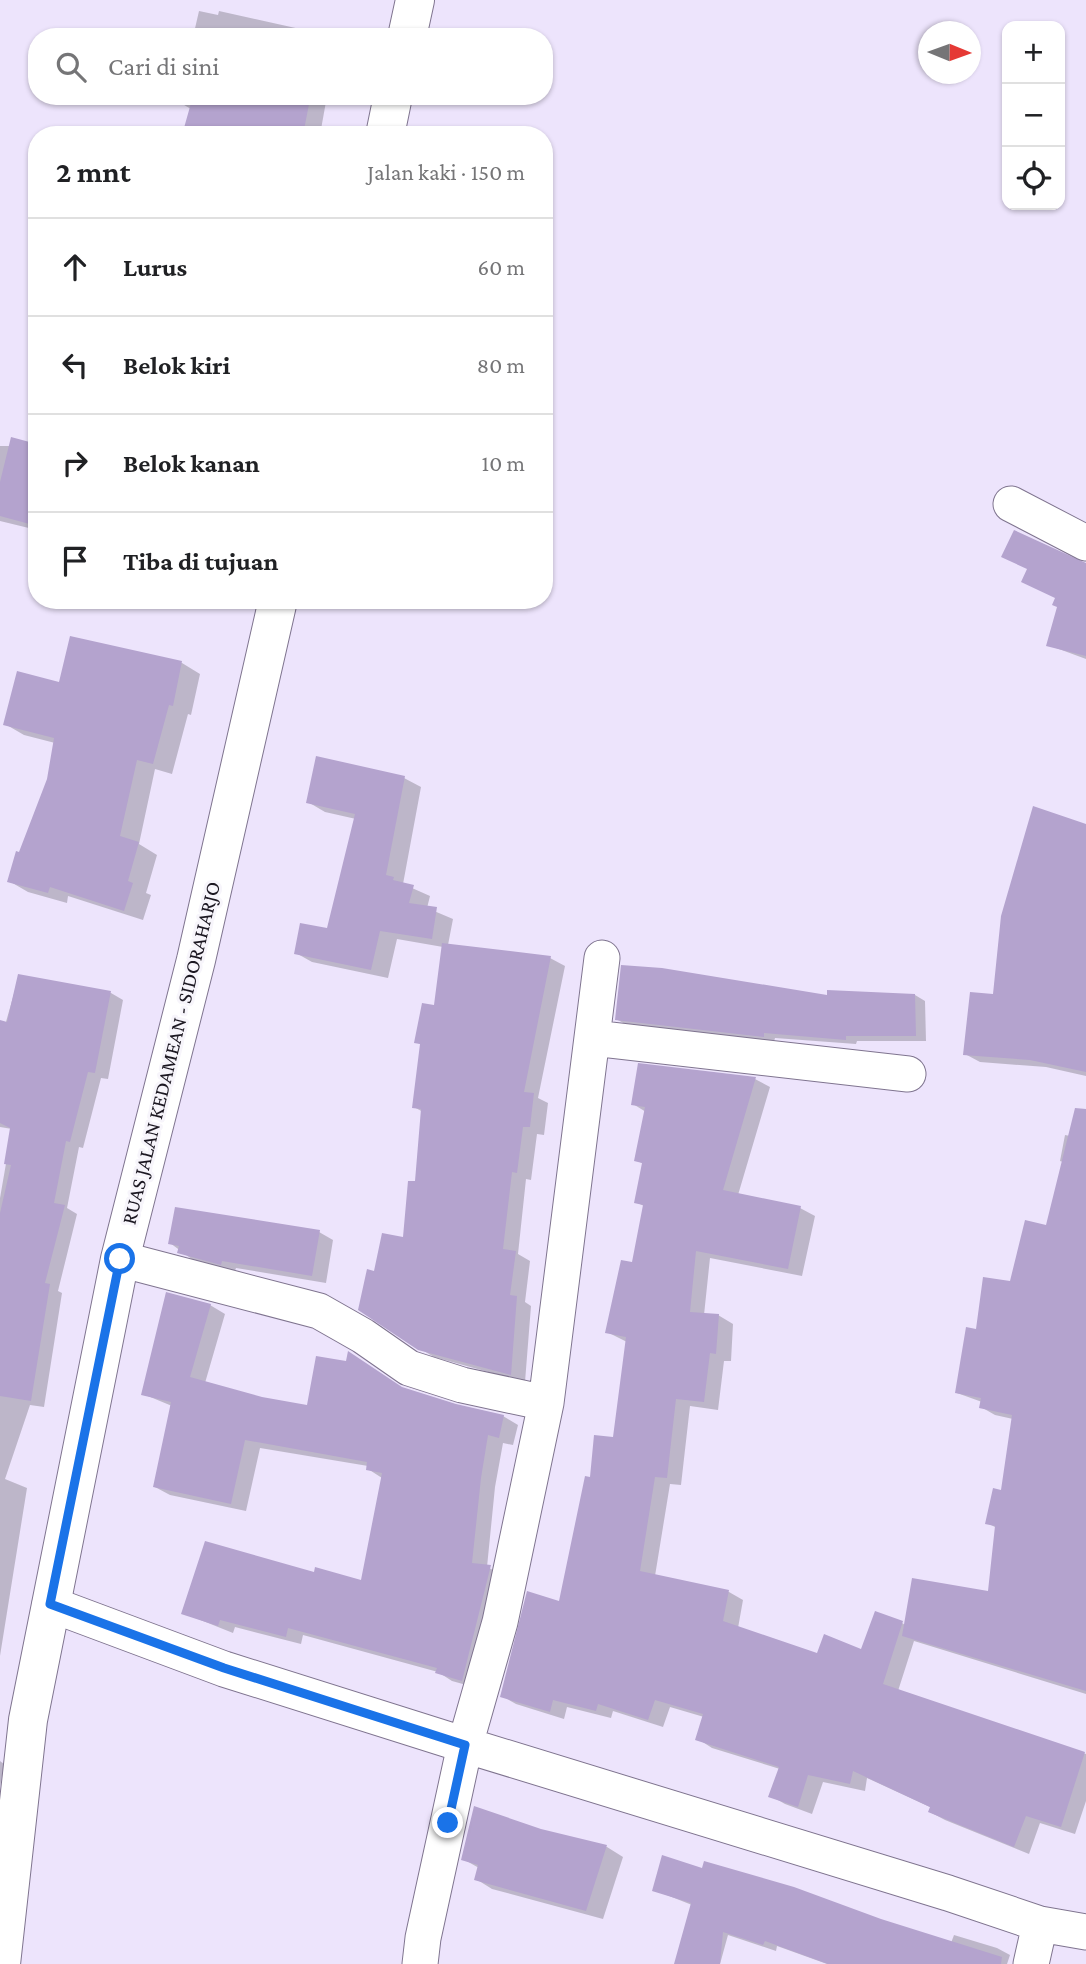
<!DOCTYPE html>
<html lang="id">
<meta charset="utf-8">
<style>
:root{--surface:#fff;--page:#f2f2f2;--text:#202124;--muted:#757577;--line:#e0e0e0}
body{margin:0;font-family:"Crimson Pro",serif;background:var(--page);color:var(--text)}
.controls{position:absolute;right:21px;top:21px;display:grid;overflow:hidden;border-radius:14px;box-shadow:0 2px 5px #0004}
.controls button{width:63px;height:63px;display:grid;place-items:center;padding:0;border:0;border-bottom:2px solid var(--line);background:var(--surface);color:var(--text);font:35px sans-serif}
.compass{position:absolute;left:918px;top:21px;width:63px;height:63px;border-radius:50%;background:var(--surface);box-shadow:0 2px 5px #0004;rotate:91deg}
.stop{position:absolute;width:21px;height:21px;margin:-16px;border:5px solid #1a73e8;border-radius:50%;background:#fff}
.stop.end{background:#1a73e8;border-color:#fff;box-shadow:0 2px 7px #0008}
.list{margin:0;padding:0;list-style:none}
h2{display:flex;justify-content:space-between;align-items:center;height:91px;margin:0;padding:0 28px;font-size:30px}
h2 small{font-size:23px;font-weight:400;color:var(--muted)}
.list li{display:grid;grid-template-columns:46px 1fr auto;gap:21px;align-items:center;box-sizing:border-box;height:98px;padding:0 28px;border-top:2px solid var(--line)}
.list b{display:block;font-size:26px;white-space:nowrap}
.list em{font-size:23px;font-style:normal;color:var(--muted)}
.icon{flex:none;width:38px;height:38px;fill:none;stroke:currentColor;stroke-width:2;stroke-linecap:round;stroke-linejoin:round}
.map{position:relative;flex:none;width:1086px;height:1964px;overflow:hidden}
.search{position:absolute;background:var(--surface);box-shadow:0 2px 5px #0004;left:28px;top:28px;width:525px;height:77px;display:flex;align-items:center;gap:18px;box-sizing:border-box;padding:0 24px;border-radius:28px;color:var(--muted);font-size:26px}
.panel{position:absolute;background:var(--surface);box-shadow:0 2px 5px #0004;left:28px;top:126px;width:525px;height:483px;border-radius:28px}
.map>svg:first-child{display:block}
</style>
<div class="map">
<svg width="1086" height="1964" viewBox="0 0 1086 1964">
<rect width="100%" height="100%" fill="#ede4fc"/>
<path fill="#0003" d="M 199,11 L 218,15 L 219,11 L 336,37 L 193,37 Z
M 180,96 L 327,96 L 320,135 L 184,135 L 191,109 L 179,102 Z
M 0,446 L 37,446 L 37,530 L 0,521 Z
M 1086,565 L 1086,659 L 1048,645 Z
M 72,638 L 182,663 L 200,674 L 191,715 L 188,714 L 172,774 L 155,769 L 139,844 L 157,855 L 146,893 L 151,895 L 143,920 L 68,896 L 67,903 L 28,892 L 9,881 L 49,779 L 55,743 L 24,735 L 5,724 L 61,684 Z
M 404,778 L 421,787 L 403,884 L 430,896 L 427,908 L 453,919 L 448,945 L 550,958 L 565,966 L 538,1098 L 548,1103 L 544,1135 L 537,1134 L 531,1180 L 526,1179 L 518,1254 L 530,1261 L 525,1302 L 531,1306 L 525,1382 L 434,1357 L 419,1348 L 376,1273 L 404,1239 L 417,1183 L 423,1112 L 414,1107 L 422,1045 L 416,1042 L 435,1007 L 443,947 L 397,939 L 388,978 L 312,962 L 296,953 L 328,930 L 356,819 L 325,812 L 308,802 Z
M 1086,825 L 1086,1076 L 1046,1067 L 980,1062 L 965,1054 Z
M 19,976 L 111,993 L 123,1000 L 108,1079 L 101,1078 L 83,1148 L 79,1147 L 67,1208 L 77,1214 L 58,1291 L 62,1293 L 44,1407 L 30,1405 L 5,1479 L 27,1488 L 0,1656 L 0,1198 L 12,1129 L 0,1127 L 0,1043 Z
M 915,995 L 925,1001 L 926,1041 L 857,1041 L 856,1044 L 775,1038 L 774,1042 L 627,1025 L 616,1019 L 828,997 Z
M 755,1079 L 770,1087 L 738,1195 L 800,1208 L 815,1216 L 802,1276 L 710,1258 L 704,1315 L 718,1315 L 733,1324 L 731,1361 L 724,1361 L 718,1410 L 690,1406 L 681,1485 L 670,1484 L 655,1576 L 729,1592 L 743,1600 L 738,1628 L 818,1655 L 862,1651 L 902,1623 L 905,1625 L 989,1593 L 997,1528 L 987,1523 L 1002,1492 L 1013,1419 L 995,1415 L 981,1407 L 982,1402 L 957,1393 L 977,1332 L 1047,1227 L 1063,1162 L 1060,1161 L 1065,1135 L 1086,1139 L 1086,1694 L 914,1641 L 898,1691 L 1086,1754 L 1086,1801 L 1075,1834 L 1040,1823 L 1029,1854 L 945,1820 L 930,1812 L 932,1808 L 867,1778 L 865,1791 L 823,1782 L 812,1814 L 785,1804 L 771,1796 L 780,1769 L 712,1748 L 698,1739 L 704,1717 L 670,1707 L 663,1727 L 613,1711 L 611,1718 L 567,1707 L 564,1719 L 516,1704 L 502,1696 L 560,1603 L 592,1479 L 615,1439 L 627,1342 L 607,1332 L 634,1264 L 644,1206 L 636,1202 L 644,1164 L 636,1160 L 646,1112 L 633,1104 Z
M 319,1232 L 333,1240 L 326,1283 L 236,1268 L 235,1271 L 193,1260 L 170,1243 Z
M 210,1305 L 225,1314 L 205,1383 L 261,1399 L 309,1407 L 406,1390 L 456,1406 L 503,1416 L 518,1425 L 513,1445 L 503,1443 L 495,1487 L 487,1567 L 505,1576 L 477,1688 L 452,1681 L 438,1672 L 303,1635 L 301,1644 L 235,1627 L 233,1633 L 183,1613 L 363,1582 L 382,1478 L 368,1469 L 368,1466 L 260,1448 L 246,1511 L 170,1495 L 155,1487 L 172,1406 L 143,1394 Z
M 0,1761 L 4,1764 L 0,1787 Z
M 540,1831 L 607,1847 L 623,1857 L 603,1919 L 492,1889 L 476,1879 L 479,1868 L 463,1859 Z
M 654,1890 L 951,1943 L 954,1935 L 997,1948 L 1010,1955 L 1007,1964 L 827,1964 L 777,1946 L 776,1951 L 728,1935 L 720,1964 L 676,1964 L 692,1905 Z"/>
<path fill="#b4a3ce" d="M 193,96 L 268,96 L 309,104 L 303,135 L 182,135 Z
M 11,437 L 37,444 L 37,526 L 0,516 L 0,482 Z
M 1014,530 L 1086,563 L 1086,656 L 1046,646 L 1057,607 L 1052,605 L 1055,598 L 1021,582 L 1027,569 L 1001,557 Z
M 70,636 L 182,661 L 173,706 L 169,705 L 153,764 L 137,760 L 120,836 L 139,842 L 128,881 L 133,883 L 124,911 L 50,887 L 48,893 L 7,882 L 16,851 L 19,852 L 47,779 L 54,738 L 3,725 L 17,671 L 59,682 Z
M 316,756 L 405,776 L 386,875 L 394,877 L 393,880 L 414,885 L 409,903 L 437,907 L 432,939 L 380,931 L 371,970 L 294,954 L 300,923 L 327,928 L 355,814 L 306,803 Z
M 1033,806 L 1086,824 L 1086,1072 L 1030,1060 L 963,1055 L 970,992 L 993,994 L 1001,916 Z
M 442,943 L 551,956 L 524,1092 L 534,1093 L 530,1127 L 523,1127 L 517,1173 L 512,1172 L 503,1249 L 516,1251 L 510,1295 L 517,1296 L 511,1375 L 418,1350 L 358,1310 L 367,1269 L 374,1271 L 382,1233 L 403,1237 L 408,1181 L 415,1181 L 421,1109 L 412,1108 L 420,1044 L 414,1043 L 422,1003 L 434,1005 Z
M 621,965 L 662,968 L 827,995 L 827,990 L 915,994 L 916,1036 L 846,1036 L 846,1040 L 764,1033 L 764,1037 L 615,1020 Z
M 18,974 L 111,991 L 95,1073 L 88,1072 L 70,1142 L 66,1141 L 54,1203 L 65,1205 L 45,1283 L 50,1284 L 31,1401 L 0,1396 L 0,1213 L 11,1165 L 4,1164 L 10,1128 L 0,1123 L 0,1020 L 7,1022 Z
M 638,1063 L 756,1077 L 723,1190 L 801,1206 L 788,1269 L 696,1251 L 690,1312 L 719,1314 L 716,1354 L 710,1353 L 704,1402 L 676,1399 L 667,1478 L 655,1477 L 640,1571 L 729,1590 L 723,1621 L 817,1653 L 824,1634 L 861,1649 L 875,1611 L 903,1621 L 883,1684 L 1085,1752 L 1061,1827 L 1026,1816 L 1014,1847 L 928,1812 L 930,1807 L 853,1771 L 850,1784 L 808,1775 L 798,1807 L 768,1797 L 779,1767 L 695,1740 L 703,1714 L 655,1700 L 648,1720 L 598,1704 L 596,1711 L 553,1700 L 550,1712 L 500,1697 L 527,1591 L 559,1601 L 585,1476 L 590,1477 L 594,1435 L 613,1437 L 626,1337 L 605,1333 L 621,1260 L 632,1262 L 643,1205 L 634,1203 L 642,1163 L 634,1161 L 645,1107 L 631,1105 Z
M 1075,1108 L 1086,1109 L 1086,1691 L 902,1636 L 912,1578 L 988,1591 L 995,1526 L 985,1524 L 993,1488 L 1001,1490 L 1012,1415 L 979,1408 L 981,1398 L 955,1393 L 966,1327 L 976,1329 L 983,1277 L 1010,1281 L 1025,1220 L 1046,1225 Z
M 175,1207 L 320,1230 L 312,1276 L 222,1261 L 221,1265 L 177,1253 L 179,1246 L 168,1244 Z
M 166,1292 L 211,1304 L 190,1377 L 262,1397 L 307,1405 L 316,1356 L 346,1361 L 348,1351 L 402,1387 L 456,1404 L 504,1415 L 499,1438 L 488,1435 L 481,1478 L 472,1563 L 491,1565 L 462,1681 L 435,1673 L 437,1668 L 288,1628 L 286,1637 L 220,1620 L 218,1626 L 181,1614 L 205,1541 L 314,1572 L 315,1567 L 361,1580 L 382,1473 L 366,1470 L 367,1462 L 245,1440 L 231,1504 L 153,1487 L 171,1402 L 141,1395 Z
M 474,1806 L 541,1829 L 607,1845 L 586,1911 L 474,1880 L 478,1865 L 461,1860 Z
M 662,1855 L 702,1868 L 704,1861 L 794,1887 L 881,1919 L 1002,1957 L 1001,1964 L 828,1964 L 765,1941 L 763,1945 L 723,1932 L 720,1964 L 674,1964 L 691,1903 L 652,1891 Z"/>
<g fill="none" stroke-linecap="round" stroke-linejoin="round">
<defs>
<path id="minor" d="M 1011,504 L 1086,543
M 593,1038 L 908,1074
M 120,1259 L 319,1311 L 363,1336 L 409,1368 L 462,1385 L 546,1403
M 50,1604 L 224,1669 L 465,1745 L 948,1893 L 1040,1924 L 1086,1932
M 420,1964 L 423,1938 L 465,1745 L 500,1622 L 546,1403 L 602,958
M 1031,1964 L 1040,1924"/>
<path id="secondary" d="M 407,37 L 415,0
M 385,135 L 393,96
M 1,1964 L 28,1720 L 120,1259 L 196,960 L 278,600"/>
</defs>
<use href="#minor" stroke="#7f748f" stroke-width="37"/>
<use href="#secondary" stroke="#7f748f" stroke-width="40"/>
<use href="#minor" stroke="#fff" stroke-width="35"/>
<use href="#secondary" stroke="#fff" stroke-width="38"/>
</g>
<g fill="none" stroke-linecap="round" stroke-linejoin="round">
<path stroke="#1a73e8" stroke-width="9" d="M 120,1259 L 50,1604 L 224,1668 L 465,1745 L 448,1823"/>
</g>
<g text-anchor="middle" stroke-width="6" stroke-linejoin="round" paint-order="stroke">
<g font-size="21" fill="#1c1822" stroke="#f7f5fb">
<text transform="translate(171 1053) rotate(-76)" y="7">RUAS JALAN KEDAMEAN - SIDORAHARJO</text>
</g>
</g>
</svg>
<div class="controls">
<button>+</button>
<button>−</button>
<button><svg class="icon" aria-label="locate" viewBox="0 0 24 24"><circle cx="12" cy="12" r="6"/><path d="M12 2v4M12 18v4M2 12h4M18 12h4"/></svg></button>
</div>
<svg class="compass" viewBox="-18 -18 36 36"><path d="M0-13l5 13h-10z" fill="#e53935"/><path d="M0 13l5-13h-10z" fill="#757577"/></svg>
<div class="stop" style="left:120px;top:1259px"></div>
<div class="stop end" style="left:448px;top:1823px"></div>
<div class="search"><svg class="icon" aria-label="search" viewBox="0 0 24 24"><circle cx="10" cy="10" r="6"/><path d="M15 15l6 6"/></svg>Cari di sini</div>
<section class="panel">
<h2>2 mnt<small>Jalan kaki · 150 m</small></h2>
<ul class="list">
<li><svg class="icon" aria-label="ahead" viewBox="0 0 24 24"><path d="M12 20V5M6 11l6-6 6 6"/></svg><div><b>Lurus</b></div><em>60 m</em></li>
<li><svg class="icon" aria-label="left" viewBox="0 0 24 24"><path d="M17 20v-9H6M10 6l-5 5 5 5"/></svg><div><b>Belok kiri</b></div><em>80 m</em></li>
<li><svg class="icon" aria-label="right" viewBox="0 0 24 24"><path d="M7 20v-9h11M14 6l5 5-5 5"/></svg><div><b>Belok kanan</b></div><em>10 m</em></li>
<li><svg class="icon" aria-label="arrive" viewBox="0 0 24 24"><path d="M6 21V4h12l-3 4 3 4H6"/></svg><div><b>Tiba di tujuan</b></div></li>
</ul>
</section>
</div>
